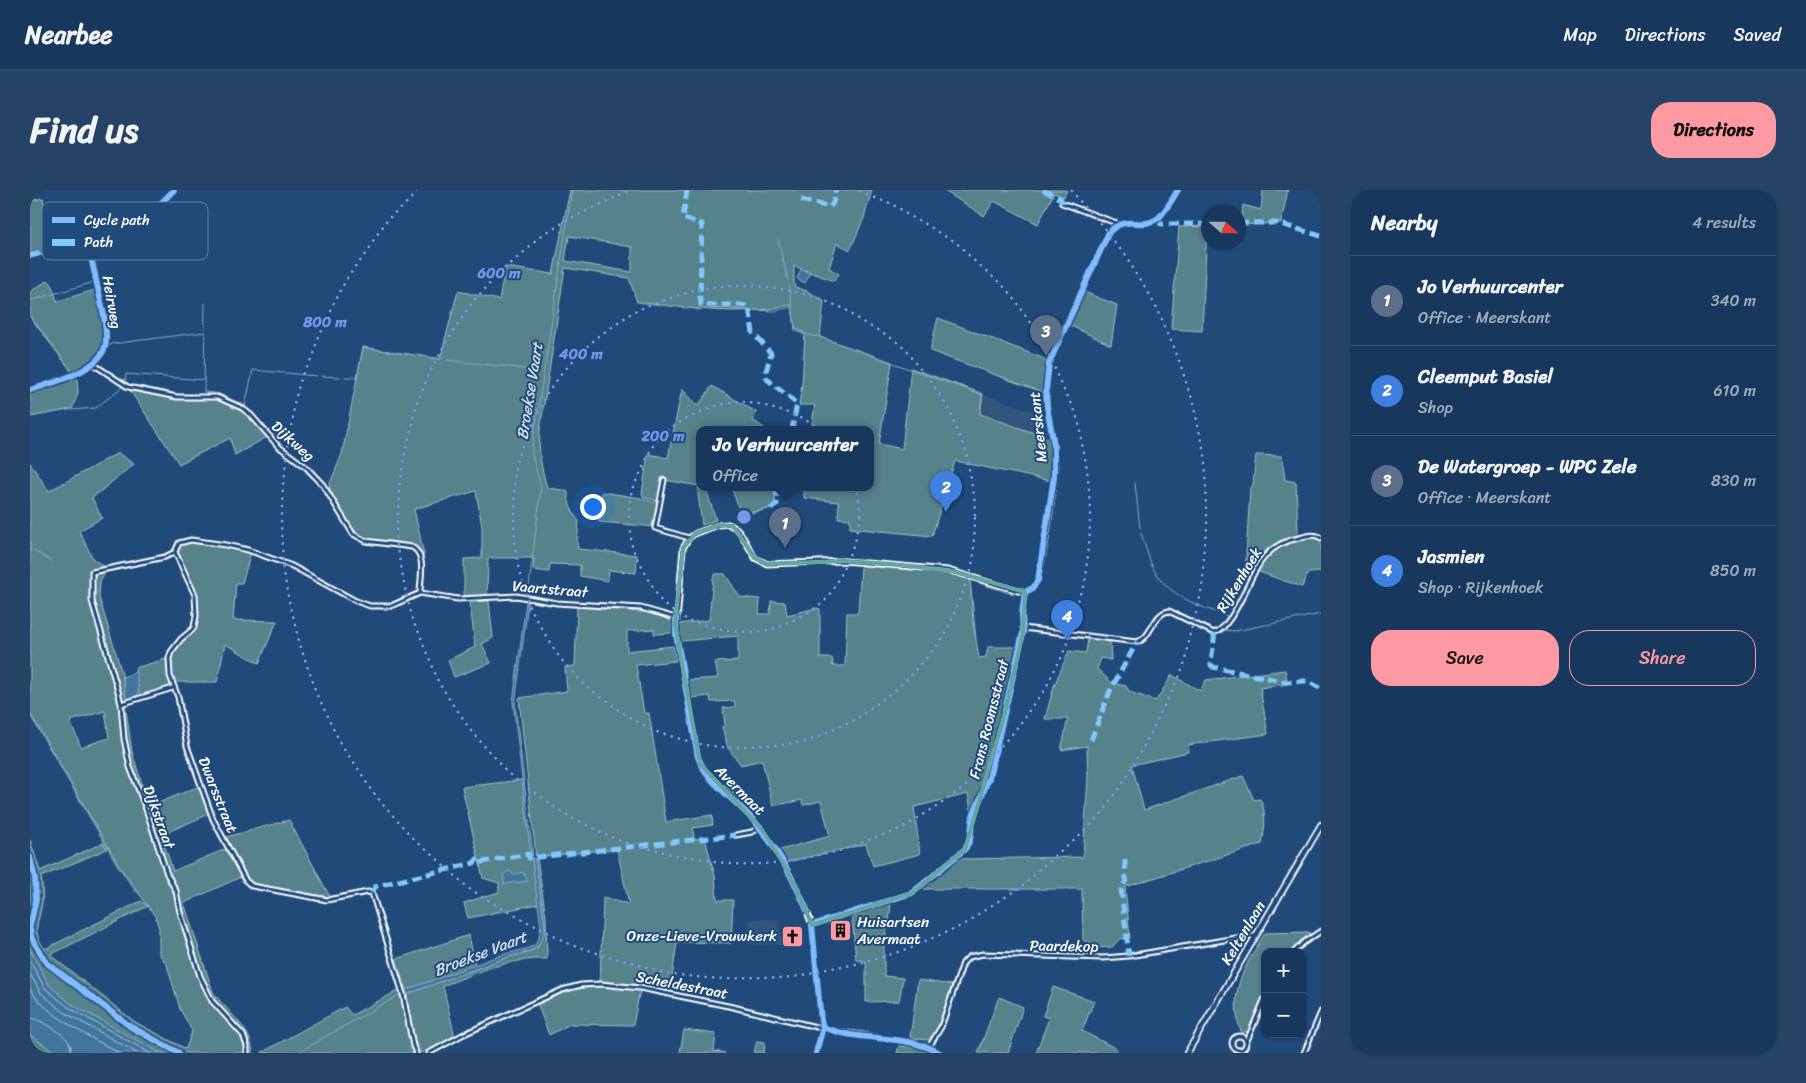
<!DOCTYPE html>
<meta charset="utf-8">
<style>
:root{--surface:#17385c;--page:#244365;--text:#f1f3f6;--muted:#9eacbb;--line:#365272;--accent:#ff9aa2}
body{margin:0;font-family:Sriracha,sans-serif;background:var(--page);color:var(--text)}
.controls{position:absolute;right:15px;bottom:15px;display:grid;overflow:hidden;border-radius:10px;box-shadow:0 1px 4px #0004}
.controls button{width:45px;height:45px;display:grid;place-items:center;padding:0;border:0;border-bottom:1px solid var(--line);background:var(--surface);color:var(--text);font:25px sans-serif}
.compass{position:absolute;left:1171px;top:15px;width:45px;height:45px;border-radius:50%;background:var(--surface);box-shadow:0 1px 4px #0004;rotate:111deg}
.you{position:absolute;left:562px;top:316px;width:18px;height:18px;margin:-12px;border:4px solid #fff;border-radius:50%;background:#1a73e8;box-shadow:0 0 0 8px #1a73e833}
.badge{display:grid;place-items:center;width:32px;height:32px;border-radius:50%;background:var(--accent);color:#fff;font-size:16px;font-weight:700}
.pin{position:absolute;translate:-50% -41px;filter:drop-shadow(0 1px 2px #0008)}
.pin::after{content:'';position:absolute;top:26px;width:18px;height:15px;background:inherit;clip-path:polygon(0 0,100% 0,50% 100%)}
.popup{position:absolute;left:666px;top:236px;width:178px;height:65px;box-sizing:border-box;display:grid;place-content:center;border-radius:10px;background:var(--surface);filter:drop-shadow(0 1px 4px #0005);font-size:16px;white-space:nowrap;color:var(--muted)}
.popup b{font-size:19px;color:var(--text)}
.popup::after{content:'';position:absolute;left:50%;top:100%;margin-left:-10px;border:10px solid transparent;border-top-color:var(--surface)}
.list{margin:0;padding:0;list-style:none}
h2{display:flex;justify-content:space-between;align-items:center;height:65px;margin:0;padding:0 20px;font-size:21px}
h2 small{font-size:16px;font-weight:400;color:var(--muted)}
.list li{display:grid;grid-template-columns:32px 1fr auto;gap:15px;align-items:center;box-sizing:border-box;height:90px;padding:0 20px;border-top:1px solid var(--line)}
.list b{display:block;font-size:19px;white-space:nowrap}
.list p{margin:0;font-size:16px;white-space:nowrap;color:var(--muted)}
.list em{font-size:16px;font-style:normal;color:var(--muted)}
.actions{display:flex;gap:10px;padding:15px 20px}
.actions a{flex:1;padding:11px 0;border:1px solid var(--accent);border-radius:20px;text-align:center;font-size:18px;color:var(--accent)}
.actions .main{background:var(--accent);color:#111}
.map{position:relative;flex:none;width:1291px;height:863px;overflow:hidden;border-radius:20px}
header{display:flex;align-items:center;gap:30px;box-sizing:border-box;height:70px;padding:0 25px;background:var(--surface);border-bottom:1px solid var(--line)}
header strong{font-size:24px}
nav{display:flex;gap:28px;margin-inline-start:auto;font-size:18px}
.intro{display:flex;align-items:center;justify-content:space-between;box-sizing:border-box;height:120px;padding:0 30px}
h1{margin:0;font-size:35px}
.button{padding:12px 22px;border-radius:20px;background:var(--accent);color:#111;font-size:18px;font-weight:700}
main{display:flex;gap:30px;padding:0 30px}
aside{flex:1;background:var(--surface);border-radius:20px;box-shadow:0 1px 4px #0004}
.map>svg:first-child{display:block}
</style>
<header>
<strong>Nearbee</strong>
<nav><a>Map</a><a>Directions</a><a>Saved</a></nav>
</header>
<div class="intro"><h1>Find us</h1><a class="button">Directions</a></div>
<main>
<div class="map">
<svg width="1291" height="863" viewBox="0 0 1291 863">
<rect width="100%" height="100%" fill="#1f4a7a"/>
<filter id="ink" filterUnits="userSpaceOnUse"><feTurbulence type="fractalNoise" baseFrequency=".02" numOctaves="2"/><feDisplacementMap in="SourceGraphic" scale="10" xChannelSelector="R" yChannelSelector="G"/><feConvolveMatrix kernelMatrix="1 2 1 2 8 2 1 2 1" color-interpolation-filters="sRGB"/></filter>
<g filter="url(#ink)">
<path fill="#32557b" d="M 953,204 L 1014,225 L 1018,248 L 950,224 Z
M 719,729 L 749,729 L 749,741 L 752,741 L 752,755 L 718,754 Z"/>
<path fill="#55828b" stroke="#aac0c5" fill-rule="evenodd" d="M 540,0 L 842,0 L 834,28 L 820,60 L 807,53 L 799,78 L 809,84 L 804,91 L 764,76 L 764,94 L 765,97 L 777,101 L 794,111 L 790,147 L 862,172 L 849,254 L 872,259 L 881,178 L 953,204 L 950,224 L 1018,248 L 1021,261 L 1021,291 L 925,271 L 902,346 L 820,338 L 820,329 L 808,328 L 809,312 L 774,308 L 774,297 L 771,297 L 840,297 L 840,239 L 781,239 L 785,215 L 769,215 L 772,194 L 775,145 L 765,140 L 762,115 C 711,127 658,118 607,112 L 599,88 L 535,78 L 510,240 C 508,263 511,276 517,298 L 533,300 L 538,302 C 537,311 543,324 549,331 L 547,352 L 548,359 L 607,365 L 606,383 L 579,380 L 578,391 L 550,386 L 550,375 L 520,374 L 519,382 L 503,380 L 504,368 L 458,368 L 457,405 L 434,406 L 434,369 L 452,368 L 452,337 L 446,301 L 384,319 L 394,365 L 392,365 L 384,356 L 336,349 C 320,341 305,312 299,296 L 312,264 L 333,157 L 410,169 L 428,101 L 469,110 L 475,77 L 523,84 ZM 539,46 L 602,57 L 602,82 L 535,71 Z
M 917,0 L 1037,0 L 1034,7 L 1024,3 L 1008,34 L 964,11 L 954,26 L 916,2 Z
M 1233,0 L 1258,0 L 1251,33 L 1211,35 L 1213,15 L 1231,20 Z
M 13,8 L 27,61 L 0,68 L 0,11 Z
M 1177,36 L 1172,141 L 1141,139 L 1149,37 Z
M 18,90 L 21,93 L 27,111 L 65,100 C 72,140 86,162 42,181 L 0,126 L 0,102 Z
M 1054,102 L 1087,115 L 1081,155 L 1039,135 Z
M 908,128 L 1015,169 L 1012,202 L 900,161 Z
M 47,185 L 48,203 L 42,219 L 0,227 L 0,200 Z
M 682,196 L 726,222 L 723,230 L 735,239 L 670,239 L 670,297 L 695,297 L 677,302 L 686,330 L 672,335 L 668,304 L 669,296 L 634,290 L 630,312 L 614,307 L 612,304 L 618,264 L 638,268 L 652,199 L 668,216 Z
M 99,199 L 142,208 L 189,209 L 212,220 L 237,247 L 205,265 L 200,248 L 149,274 Z
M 88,263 L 104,274 L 62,308 L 72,328 L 49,341 L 63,369 L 78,379 L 70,391 L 69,407 L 91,480 L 95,499 L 95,505 L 109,503 L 105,478 L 139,468 L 139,480 L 143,498 L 95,513 L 102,562 L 112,594 L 121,616 L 172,595 L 181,623 L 131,645 L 143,681 L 198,658 L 213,686 L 154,713 L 183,802 C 197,822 221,837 223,863 L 130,863 L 41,814 L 19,795 L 0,760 L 0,650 L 10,681 L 73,653 L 77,659 L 11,687 C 12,695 13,704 12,712 C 10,732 0,740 15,759 L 111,711 L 118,716 L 20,765 L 105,832 L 156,859 L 162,841 L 150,819 L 137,775 L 129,764 L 129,738 L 125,726 L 90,677 L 0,523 L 0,273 L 19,301 ZM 75,521 L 79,548 L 51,557 L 40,531 Z
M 1226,265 L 1252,266 L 1255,290 L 1266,292 L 1268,345 C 1240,352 1228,365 1218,392 L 1215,384 L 1220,299 L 1223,295 Z
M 701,297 L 745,297 L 745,313 L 738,319 L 711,324 Z
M 572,302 L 611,308 L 629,314 L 626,337 L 569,332 Z
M 1279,347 L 1287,347 L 1291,351 L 1291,382 L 1278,383 L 1272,397 L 1226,381 C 1240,357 1254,354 1279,347 Z
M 163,352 L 200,357 L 221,363 L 212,393 L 206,393 L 203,430 L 247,431 L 229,473 L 195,454 L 187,492 L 144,492 C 139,477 139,461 153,450 C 157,447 163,445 165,441 C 177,419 156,380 147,360 L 151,354 Z
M 831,376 L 905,381 L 940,389 L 943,432 L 949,468 L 956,467 L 958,457 L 987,457 L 957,583 L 941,620 L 938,604 L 884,617 L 890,664 L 843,676 L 836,654 L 757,672 L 750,660 L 800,646 L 791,611 L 773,615 L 772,610 L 743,616 L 732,570 L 711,575 L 698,558 L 692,537 L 695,535 L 693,518 L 705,517 L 705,511 L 681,512 L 680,506 L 661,508 L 658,490 L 688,488 L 685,472 L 708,471 L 708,446 L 651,451 L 649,434 L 679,430 L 683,388 L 685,384 L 695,384 L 710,407 L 730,409 L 729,424 L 740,424 L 741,411 L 755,412 L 757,425 L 787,418 L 790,419 L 790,468 L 802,468 L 803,476 L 815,476 L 817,423 L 828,423 Z
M 459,411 L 463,448 L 452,454 L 461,473 L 424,487 L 418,470 L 445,457 L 440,412 Z
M 547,417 L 623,423 L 641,431 L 642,443 L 624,444 L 624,439 L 597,441 L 597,461 L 643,456 L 646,471 L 606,475 L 614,523 L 619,523 L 636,632 L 682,625 L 683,635 L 663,638 L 664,649 L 675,648 L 685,686 L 687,710 L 703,710 L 701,753 L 647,752 L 640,801 L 608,795 L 570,792 L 573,708 L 599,714 L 587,659 L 506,667 L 489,508 L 537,501 L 535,477 L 545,476 Z
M 1058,449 L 1080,451 L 1081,470 L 1071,468 L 1067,479 L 1082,493 L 1096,496 L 1100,502 L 1126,511 L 1142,485 L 1170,501 L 1176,490 L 1255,480 L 1258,494 L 1230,498 L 1238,544 L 1158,555 L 1158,562 L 1102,575 L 1114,620 L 1213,586 L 1224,610 L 1230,609 C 1237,622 1235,639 1232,654 L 1095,697 L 1100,748 L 1090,749 L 1082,757 L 1063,758 L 1063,754 L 1053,750 L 1052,699 L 892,699 L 930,669 L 1053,667 L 1058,587 L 1057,556 L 1031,560 L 1038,529 L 1015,529 L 1024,496 L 1039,461 L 1056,463 Z
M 492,590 L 508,714 L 438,728 L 434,713 L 469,702 L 469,693 L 453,688 L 432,597 Z
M 688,593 L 703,598 L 725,627 Z
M 259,630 L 300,707 L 224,694 L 218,690 L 196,647 Z
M 507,668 L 516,727 L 517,769 C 479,768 448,782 413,796 L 425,847 L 391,863 L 385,852 L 377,804 L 481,766 L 497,763 L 508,757 L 515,738 L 505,669 Z
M 861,714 L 859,731 L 854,751 L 854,786 L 873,788 L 869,811 L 836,812 L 836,771 L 826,770 L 822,727 Z
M 1235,743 L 1279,742 L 1280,744 L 1259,762 L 1235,762 L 1235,799 L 1218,841 L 1213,843 C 1208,838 1208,831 1207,824 C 1202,793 1220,769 1235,743 Z
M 439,745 L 445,775 L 376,800 L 366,769 Z
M 888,790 L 922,795 L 906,842 L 898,850 L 880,848 Z
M 580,796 L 610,800 L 603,835 L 540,834 L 519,845 L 507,813 L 544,799 Z
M 1023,797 L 1064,811 L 1052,841 L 1087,859 L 1086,863 L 1006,863 L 1019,828 L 1013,826 Z
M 369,800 L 384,863 L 231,863 L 315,817 L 322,825 Z
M 969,807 L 993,817 L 978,863 L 948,863 Z
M 654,840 L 686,844 L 684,861 L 695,863 L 650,863 Z
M 0,845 L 26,863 L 0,863 Z
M 727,851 L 735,852 L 734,863 L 724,863 Z
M 869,856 L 888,858 L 900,863 L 867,863 Z"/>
<path fill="#41759e" stroke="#8dacc5" d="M 771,79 L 780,83 L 775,93 L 767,89 Z
M 496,412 L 498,413 L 485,515 L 503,665 L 501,666 L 483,512 Z
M 106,482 L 109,503 L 104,507 L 96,508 L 93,487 Z
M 502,669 L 505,669 L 515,738 C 511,760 501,762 481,766 L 377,804 L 376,800 L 471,765 L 496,759 L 505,755 L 509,747 L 511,738 Z
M 479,681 L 482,682 L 483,685 L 493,682 L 498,691 L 474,694 L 473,685 Z
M 0,760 L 19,795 L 41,814 L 130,863 L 26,863 L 0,845 Z"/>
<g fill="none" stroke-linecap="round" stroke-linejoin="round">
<path stroke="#b3c8d8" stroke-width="1" d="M 0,771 L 15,798 L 38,817 L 120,863
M 0,784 L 11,803 L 34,822 L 107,863
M 0,799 C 15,825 63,849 90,863
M 0,828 C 9,828 33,843 38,851 C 41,855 41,859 41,863"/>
<path stroke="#8dacc5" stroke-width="1" d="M 748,50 L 758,90
M 58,59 L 68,118
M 0,68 L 50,54 L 56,55
M 759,95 L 765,137 L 778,145 L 790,147
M 72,108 L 63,53 L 67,49 L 122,24
M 0,111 L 64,92
M 175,113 L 174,202 L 184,203
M 666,120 L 694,118 L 717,120
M 721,120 L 745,121 L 762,117
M 0,127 L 39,178 L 41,182 L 0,197
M 77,142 L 78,148
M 793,148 L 952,205 L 950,221
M 417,170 L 505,180
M 69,172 L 81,154 L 175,142
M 45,180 C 77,165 74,153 69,123
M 291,186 L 310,187
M 315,187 L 327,187 L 333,159 L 335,158 L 413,169
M 95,191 L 96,184 L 174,190
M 187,203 L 212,214
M 215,216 L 223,180 L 287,186
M 42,220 L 66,218 L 92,197
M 0,227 L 38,220
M 1105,293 L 1110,338
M 710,326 L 742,318 L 745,311 L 744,297
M 1111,343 C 1114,353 1118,365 1122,376 C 1136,406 1169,416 1197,426 L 1191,436
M 0,359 L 1,360
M 4,361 L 21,371
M 1226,374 C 1245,349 1257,346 1287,343
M 834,376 L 866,379
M 871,379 L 905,381 L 926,385 L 984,405
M 940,390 L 946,448
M 1217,391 L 1224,377
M 498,405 L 511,297 L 502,265 L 502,258 L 542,0
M 1215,410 L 1227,382
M 1199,425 L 1208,412
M 1195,439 L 1212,415
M 1194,440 L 1205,441 L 1291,424
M 0,525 L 88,676 L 106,702
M 267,863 L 371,804"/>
<defs>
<path id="street" d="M 1032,13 L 1089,34
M 63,174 L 98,197 L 147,207 L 187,207 L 212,218 L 221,225 L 248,256 L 276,277 L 293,295 L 323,344 L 336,351 L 382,357 C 397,365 390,389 390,403
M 0,200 C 22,193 75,180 76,151 C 77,131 70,109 66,90 C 64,78 59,65 60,53 L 63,49 L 121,23 L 144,0
M 634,290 L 625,338 L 659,348
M 145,362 L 165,405 L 166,426 L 164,437 L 162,440 L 151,449 L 141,462 L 139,468 L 140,486 L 148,507 L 157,556 L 183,629 L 216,691 L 222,696 L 297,710 L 338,702 L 342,703 L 373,804 L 383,856 L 386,863
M 390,403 L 428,409 L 486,406 L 527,413 L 611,418 L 646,428
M 993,438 L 1107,452 C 1122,448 1123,423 1139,421 L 1184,443 C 1192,440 1196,434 1201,427 C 1223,395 1224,356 1269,348 C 1277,346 1284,343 1291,348
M 91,514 L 143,498
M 706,645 L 722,642 L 730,637
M 782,735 L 882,703 L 935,659 L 940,650 L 943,626 L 959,588 L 975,523 L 993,442 L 992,424 L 995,402
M 1264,762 L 1273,753 L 1291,741
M1202 853a7 7 0 1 1 14 0a7 7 0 1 1-14 0Z
M 1216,853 L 1235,808
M 899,857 L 911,837 L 933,773 L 939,767 L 953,764 L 1073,768 L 1099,766 L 1218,746 L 1226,746
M 0,858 L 7,863
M 217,863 L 217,856 L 213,845 L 182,811 L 170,786 L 150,722 L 146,701 L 137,684 L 117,622 L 100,577 L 94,549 L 91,514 L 88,501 L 62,411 L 62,382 L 135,367 L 145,362 L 149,353 L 161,350 L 196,355 L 218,360 L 262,376 L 326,411 L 340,416 L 361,416 L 390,403
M 399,863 L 434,844 L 532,800 L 551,795 L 571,794 L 610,798 L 703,817 L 799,840 L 886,853 L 899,857 L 910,863
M 786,863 L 793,837 L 791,831 L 782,735 L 774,713 L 754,674 L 730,637 L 707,612 L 678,586 L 668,567 L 646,444 L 653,358 L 659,348 L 666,343 L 689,335 L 698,334 L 706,338 L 710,342 L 725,368 L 737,374 L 814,371 L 918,380 L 988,401 C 995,402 1000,401 1005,396 C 1012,386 1025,292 1025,276 C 1024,241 1011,208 1019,174 C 1022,160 1031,145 1037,132 C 1051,102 1065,72 1079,42 C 1097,24 1110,40 1127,29 C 1136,22 1142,9 1148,0
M 1274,863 L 1291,822"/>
<path id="secondary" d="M 1157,863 L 1291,635"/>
</defs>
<use href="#street" stroke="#fff" stroke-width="7"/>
<use href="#secondary" stroke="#fff" stroke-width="8"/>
<use href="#street" stroke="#1f4a7a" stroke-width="3"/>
<use href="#secondary" stroke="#1f4a7a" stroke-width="4.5"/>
<path stroke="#80caff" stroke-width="5" stroke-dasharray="10 5" stroke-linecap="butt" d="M 657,0 L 653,28 L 672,34 L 670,108 L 671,115 L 711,115 L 719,117 L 723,143 L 741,163 L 735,185 L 737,189 L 767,214 L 762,239
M 1013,0 L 1031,9 L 1032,13
M 771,10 L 800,17 L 803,13 L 806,0
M 1126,29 L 1131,34 L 1178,34
M 1208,33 L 1247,33 L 1291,46
M 0,66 L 54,51 L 60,53
M 741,319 L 747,314 L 747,297
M 1184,443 C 1185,454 1181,464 1181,475 L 1183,477 L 1257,492 L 1278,491 L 1291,499
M 1061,550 L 1080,501 L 1107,452
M 1095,670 L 1096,690 L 1091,700 L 1099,766
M 342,703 L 345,697 L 347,696 L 444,673 L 447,669 L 451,668 L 452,672 L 499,664 L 499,668 L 706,645"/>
<defs>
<path id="cycleway" d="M 0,200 C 22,193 75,180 76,151 C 77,131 70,109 66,90 C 64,78 59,65 60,53 L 63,49 L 121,23 L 144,0
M 646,428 L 646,444 L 668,567 C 678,595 707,610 726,633 C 747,658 764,690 777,720
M 0,667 L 5,688 L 6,710 L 0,736
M 0,739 L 2,749 L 17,773 L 101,837 L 149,863
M 793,837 C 830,853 874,843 910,863
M 786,863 L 793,837 L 791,831 L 782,735 L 882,703 L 935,659 L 940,650 L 943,626 L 959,588 L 989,460 L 993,442 L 992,424 L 995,402 L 1003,398 L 1008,390 L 1024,287 L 1024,255 L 1017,217 L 1016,200 L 1019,173 L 1079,42 C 1097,24 1110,40 1127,29 C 1136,22 1142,9 1148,0"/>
</defs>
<use href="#cycleway" stroke="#1f4a7a" stroke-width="9"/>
<use href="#cycleway" stroke="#80bcff" stroke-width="6"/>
</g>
</g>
<path fill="none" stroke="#63a6a1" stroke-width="4" stroke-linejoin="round" d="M 689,335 L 703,336 L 725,368 L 737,374 L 814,371 L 859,374 L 918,380 L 995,402 L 993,442 L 975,523 L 935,659 L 882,703 L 782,735 L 754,674 L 730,637 L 670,574 L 645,434 L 653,358 L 666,343 Z"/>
<g fill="none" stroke="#7795e8" stroke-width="2.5" stroke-dasharray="2.5 5">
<circle cx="714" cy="327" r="115"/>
<circle cx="714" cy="327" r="231"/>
<path d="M829 1A346 346 0 1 1 599 1"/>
<path d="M1041 0A462 462 0 1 1 387 0"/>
</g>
<defs>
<symbol id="building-square" viewBox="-11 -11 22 22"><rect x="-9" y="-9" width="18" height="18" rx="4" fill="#ff9aa2" stroke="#1f4a7a"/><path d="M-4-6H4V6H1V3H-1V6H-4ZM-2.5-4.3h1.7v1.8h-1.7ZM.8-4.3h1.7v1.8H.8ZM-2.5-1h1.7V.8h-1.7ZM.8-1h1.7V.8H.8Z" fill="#111"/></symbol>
<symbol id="church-square" viewBox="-11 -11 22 22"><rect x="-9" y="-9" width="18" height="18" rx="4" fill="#ff9aa2" stroke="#1f4a7a"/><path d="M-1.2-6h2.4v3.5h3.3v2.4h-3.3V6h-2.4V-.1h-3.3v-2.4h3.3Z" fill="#111"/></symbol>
</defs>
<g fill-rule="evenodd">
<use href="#building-square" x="798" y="728" width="25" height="25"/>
<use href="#church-square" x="750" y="734" width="25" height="25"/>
</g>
<g text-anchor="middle" stroke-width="4" stroke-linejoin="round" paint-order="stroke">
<g font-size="15" fill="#fff" stroke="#1f4a7a">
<text transform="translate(82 112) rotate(80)" y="5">Heirweg</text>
<text transform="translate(1008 237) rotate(-96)" y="5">Meerskant</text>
<text transform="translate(263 251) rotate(42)" y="5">Dijkweg</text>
<text transform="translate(1209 390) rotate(-59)" y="5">Rijkenhoek</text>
<text transform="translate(520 399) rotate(5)" y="5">Vaartstraat</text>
<text transform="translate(959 529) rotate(-76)" y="5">Frans Roomsstraat</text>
<text transform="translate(710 600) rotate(45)" y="5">Avermaat</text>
<text transform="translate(188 605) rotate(68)" y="5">Dwarsstraat</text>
<text transform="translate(129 627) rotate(70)" y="5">Dijkstraat</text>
<text transform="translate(1213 743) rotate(-59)" y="5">Keltenlaan</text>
<text transform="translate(1034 756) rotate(1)" y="5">Paardekop</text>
<text transform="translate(652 795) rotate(11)" y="5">Scheldestraat</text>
</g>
<g font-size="15" fill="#fff" stroke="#1f4a7a" text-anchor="start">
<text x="827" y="737">Huisartsen<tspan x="827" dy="17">Avermaat</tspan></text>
<text x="747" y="751" text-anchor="end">Onze-Lieve-Vrouwkerk</text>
</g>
<g font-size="16" font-style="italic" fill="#d0dce7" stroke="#1f4a7a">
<text transform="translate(499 201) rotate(-81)" y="6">Broekse Vaart</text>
<text transform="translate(450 763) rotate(-21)" y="6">Broekse Vaart</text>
</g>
</g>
<rect x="12" y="12" width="166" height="58" rx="8" fill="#1f4a7a" stroke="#6280a2" stroke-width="1"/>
<rect x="22" y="27" width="23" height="6" fill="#80bcff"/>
<rect x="22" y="49" width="23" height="7" fill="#80caff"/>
<g font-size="14" fill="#fff">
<text x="54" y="35">Cycle path</text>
<text x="54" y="57">Path</text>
</g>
<circle cx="714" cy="327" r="8" fill="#7795e8" stroke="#1f4a7a" stroke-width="2.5"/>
<g font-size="15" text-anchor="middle" font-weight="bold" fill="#7795e8" stroke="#1f4a7a" stroke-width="4" stroke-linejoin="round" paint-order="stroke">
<text x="469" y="88">600 m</text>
<text x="295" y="137">800 m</text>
<text x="551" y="169">400 m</text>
<text x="633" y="251">200 m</text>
</g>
</svg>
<div class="controls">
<button>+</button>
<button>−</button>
</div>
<svg class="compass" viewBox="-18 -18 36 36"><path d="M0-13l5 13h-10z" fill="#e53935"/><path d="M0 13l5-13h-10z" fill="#9eacbb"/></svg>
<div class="you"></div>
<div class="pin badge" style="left:755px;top:358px;background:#5c6f8a">1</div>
<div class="popup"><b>Jo Verhuurcenter</b>Office</div>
<div class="pin badge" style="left:916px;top:322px;background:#3f7fe0">2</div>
<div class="pin badge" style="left:1016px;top:166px;background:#5c6f8a">3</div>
<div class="pin badge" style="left:1037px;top:451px;background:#3f7fe0">4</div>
</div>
<aside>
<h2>Nearby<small>4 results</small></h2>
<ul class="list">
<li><span class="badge" style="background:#5c6f8a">1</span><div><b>Jo Verhuurcenter</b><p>Office · Meerskant</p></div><em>340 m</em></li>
<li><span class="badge" style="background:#3f7fe0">2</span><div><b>Cleemput Basiel</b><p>Shop</p></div><em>610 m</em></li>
<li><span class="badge" style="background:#5c6f8a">3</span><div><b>De Watergroep - WPC Zele</b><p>Office · Meerskant</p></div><em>830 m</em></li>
<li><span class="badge" style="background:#3f7fe0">4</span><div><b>Jasmien</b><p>Shop · Rijkenhoek</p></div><em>850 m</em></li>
</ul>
<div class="actions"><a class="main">Save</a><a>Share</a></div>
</aside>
</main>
